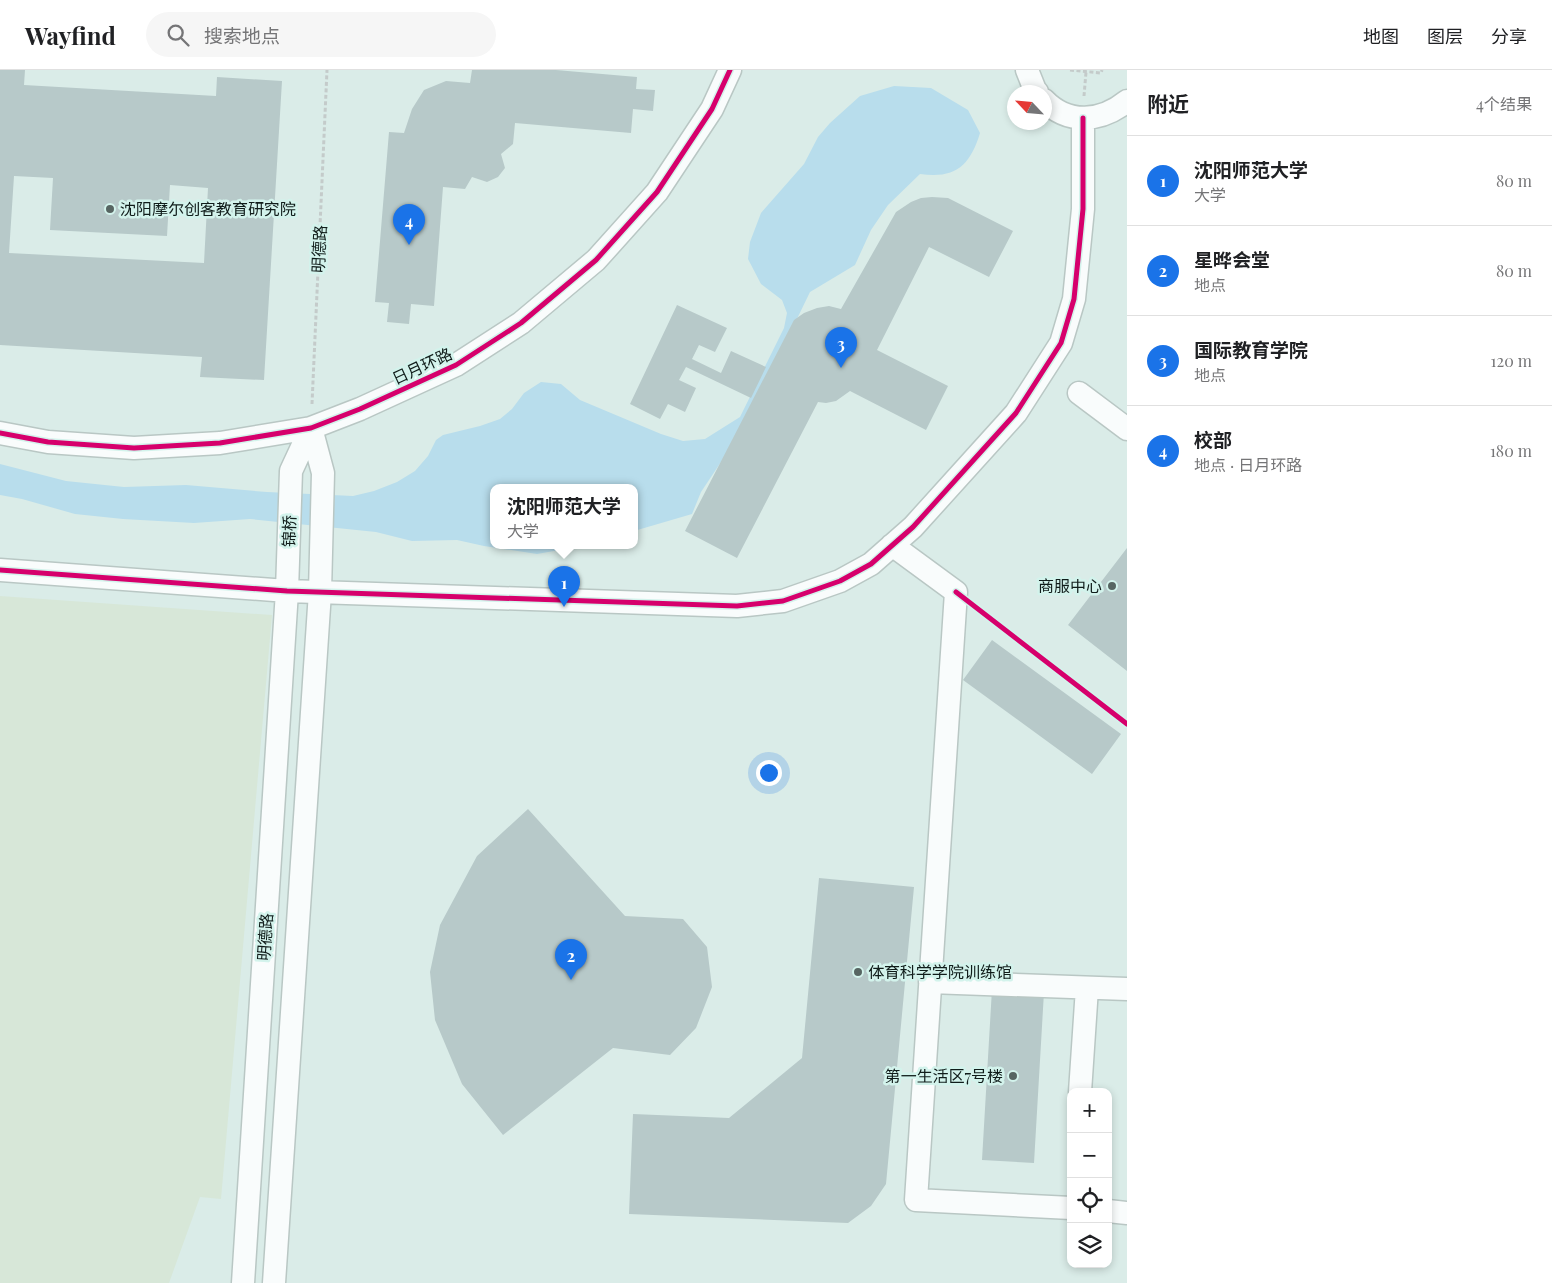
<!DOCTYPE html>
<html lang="zh">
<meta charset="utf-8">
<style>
:root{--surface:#fff;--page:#f6f6f6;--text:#202124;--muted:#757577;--line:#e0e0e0;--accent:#1a73e8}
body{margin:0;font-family:"Playfair Display","Noto Sans SC",serif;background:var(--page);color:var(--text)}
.controls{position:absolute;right:15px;bottom:15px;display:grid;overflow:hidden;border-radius:10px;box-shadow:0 2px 8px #0003}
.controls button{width:45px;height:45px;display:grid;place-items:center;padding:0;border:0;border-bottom:1px solid var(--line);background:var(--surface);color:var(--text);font:25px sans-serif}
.compass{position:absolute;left:1007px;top:15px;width:45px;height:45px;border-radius:50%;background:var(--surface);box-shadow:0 2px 8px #0003;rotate:296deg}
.you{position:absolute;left:768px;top:702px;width:18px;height:18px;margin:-12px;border:4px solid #fff;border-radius:50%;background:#1a73e8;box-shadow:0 0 0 8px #1a73e833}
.badge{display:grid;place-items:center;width:32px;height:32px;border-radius:50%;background:var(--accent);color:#fff;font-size:16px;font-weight:700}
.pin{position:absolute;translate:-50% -41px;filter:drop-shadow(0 1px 2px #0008)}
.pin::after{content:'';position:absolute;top:26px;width:18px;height:15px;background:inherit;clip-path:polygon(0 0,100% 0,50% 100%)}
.popup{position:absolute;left:490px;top:414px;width:148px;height:65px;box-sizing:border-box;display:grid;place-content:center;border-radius:10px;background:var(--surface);filter:drop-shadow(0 1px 4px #0005);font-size:16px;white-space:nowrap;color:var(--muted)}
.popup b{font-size:19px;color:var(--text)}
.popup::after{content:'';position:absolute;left:50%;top:100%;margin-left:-10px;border:10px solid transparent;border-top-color:var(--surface)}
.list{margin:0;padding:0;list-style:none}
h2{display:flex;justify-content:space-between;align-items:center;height:65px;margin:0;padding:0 20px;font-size:21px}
h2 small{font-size:16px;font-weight:400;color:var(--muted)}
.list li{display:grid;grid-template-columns:32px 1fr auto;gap:15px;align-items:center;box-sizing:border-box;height:90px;padding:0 20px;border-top:1px solid var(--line)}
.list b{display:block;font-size:19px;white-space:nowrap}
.list p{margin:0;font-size:16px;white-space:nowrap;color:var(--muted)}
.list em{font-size:16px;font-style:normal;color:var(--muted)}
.icon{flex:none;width:28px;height:28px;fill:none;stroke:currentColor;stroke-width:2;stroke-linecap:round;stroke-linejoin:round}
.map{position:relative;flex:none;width:1127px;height:1213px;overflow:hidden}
header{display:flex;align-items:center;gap:30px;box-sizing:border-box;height:70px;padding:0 25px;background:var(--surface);border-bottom:1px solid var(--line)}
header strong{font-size:24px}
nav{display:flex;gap:28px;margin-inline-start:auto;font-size:18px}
.search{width:350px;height:45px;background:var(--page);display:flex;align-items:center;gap:12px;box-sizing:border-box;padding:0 18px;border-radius:28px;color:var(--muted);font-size:19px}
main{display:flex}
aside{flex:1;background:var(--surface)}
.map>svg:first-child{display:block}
</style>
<header>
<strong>Wayfind</strong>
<div class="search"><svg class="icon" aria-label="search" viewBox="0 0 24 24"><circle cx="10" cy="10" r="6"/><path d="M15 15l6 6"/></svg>搜索地点</div>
<nav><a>地图</a><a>图层</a><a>分享</a></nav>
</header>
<main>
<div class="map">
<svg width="1127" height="1213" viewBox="0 0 1127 1213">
<rect width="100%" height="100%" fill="#daece8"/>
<path fill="#d7e7d8" d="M 0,526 L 272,545 L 221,1129 L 200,1127 L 169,1213 L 0,1213 Z"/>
<path fill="#b8ddec" d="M 894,16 L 931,18 L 968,40 L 980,63 C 970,96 955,109 920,104 L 888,135 L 871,160 L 855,195 L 810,222 L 745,356 L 701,422 L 692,444 L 634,461 L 634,418 L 494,418 L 494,476 L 582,476 L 537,484 L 484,476 L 457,470 L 412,471 L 376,462 L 250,449 L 194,453 L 123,449 L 75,444 L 22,429 L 0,425 L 0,394 L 66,411 L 124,417 L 186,415 L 267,422 L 353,426 L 374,421 L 397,412 L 415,401 L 428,386 L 436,370 L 443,365 L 480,356 L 500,349 L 512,339 L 524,323 L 541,312 L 561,314 L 580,330 L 661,364 L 683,371 L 705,369 L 740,347 L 784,258 L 787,243 L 782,230 L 761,214 L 748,189 L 750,172 L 761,143 L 804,94 L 818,67 L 830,53 L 860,26 Z"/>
<path fill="#b7c9c9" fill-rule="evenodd" d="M 0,0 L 25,0 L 24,15 L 216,26 L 217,7 L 282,11 L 264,310 L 200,307 L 202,287 L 0,275 ZM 14,106 L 53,108 L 50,160 L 167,166 L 170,115 L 208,118 L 204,193 L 9,183 Z
M 472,0 L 556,0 L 637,7 L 636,19 L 655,20 L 653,41 L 633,39 L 631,63 L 515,53 L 513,74 L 501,84 L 505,98 L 498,107 L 487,112 L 472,107 L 465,119 L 443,117 L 434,236 L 411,234 L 409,254 L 387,252 L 389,233 L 375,232 L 389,62 L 404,63 L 412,39 L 424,20 L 446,11 L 470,13 Z
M 932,127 L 948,128 L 1013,161 L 989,207 L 929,177 L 877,280 L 948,316 L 926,360 L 850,321 L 836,331 L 826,333 L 818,332 L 737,488 L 685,461 L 794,250 L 804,243 L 817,238 L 829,236 L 841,239 L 896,142 L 911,132 L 921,128 Z
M 677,235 L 727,258 L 715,282 L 699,275 L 692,289 L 721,303 L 731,281 L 766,297 L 751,328 L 686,297 L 679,310 L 696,318 L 685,342 L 668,334 L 660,349 L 630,334 Z
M 1127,478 L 1127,601 L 1068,555 Z
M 992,570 L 1121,664 L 1092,704 L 963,610 Z
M 528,739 L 625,846 L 683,849 L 707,877 L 712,917 L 696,958 L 670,985 L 613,978 L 503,1065 L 462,1014 L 435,950 L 430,902 L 440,855 L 477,786 Z
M 819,808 L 914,817 L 886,1114 L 871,1136 L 848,1153 L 629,1144 L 633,1044 L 729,1048 L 802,988 Z
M 992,919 L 1044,922 L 1034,1093 L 982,1090 Z"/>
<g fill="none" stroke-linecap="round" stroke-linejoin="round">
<defs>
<path id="minor" d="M 1027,0 L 1035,20 L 1037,22
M 1044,30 C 1068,55 1101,52 1127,31
M 1079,323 L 1127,359
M 0,363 L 48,372 L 134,378 L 220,373 L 311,358 L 360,339 L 456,295 L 521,253 L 596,190 L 657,122 L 712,39 L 730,0
M 892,475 L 956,522 L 916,1130 L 1071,1138
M 0,500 L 287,521 L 737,536 L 783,531 L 840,511 L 871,494 L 913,457 L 1016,343 L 1061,273 L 1074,229 L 1083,139 L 1083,48
M 930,912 L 1127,919
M 1080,1022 L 1087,918
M 1108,1141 L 1127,1143
M 243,1213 L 287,521 L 291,401 L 311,358
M 274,1213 L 320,522 L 323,403 L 311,358"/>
</defs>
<use href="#minor" stroke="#b9c7c4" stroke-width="25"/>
<path stroke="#c4cbca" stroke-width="3" stroke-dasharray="4 2.5" stroke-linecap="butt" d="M 1070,0 L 1101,3 L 1102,0
M 1084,26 L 1086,2
M 312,334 L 327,0"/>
<use href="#minor" stroke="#f9fcfc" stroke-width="22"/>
<defs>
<path id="cycleway" d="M 0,363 L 48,372 L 134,378 L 220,373 L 311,358 L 360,339 L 456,295 L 521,253 L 596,190 L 657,122 L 712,39 L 730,0
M 0,500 L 287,521 L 737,536 L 783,531 L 840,511 L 871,494 L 913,457 L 1016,343 L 1061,273 L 1074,229 L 1083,139 L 1083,48
M 956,522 L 1127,654"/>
</defs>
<use href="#cycleway" stroke="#d3f3ec" stroke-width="8"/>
<use href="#cycleway" stroke="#d6006c" stroke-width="5"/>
</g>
<g fill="#576562" stroke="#d3f3ec" stroke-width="2">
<circle cx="110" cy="139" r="5"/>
<circle cx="1112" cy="516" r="5"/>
<circle cx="858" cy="902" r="5"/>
<circle cx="1013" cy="1006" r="5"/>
</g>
<g text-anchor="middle" stroke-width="5" stroke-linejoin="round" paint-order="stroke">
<g font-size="16" fill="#101c1a" stroke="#d3f3ec" text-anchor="start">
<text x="120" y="145">沈阳摩尔创客教育研究院</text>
<text x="1102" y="522" text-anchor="end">商服中心</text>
<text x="868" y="908">体育科学学院训练馆</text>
<text x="1003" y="1012" text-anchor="end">第一生活区7号楼</text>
</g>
<g font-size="16" fill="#101c1a" stroke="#d3f3ec">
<text transform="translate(319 179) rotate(-87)" y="6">明德路</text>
<text transform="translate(422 296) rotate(-25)" y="6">日月环路</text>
<text transform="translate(289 461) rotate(-88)" y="6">锦桥</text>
<text transform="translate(265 867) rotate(-86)" y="6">明德路</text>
</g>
</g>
</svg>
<div class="controls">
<button>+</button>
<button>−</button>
<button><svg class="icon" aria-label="locate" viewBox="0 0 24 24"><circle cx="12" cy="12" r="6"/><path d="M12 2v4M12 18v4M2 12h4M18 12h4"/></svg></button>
<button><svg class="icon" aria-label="layers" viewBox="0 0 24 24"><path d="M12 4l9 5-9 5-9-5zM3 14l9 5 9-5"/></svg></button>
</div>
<svg class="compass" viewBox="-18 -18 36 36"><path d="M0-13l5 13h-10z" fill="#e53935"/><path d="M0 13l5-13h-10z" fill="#757577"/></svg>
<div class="you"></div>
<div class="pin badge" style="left:564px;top:537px">1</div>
<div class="popup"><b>沈阳师范大学</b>大学</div>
<div class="pin badge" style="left:571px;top:910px">2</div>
<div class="pin badge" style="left:841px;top:298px">3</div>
<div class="pin badge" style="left:409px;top:175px">4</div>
</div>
<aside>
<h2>附近<small>4个结果</small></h2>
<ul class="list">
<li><span class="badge">1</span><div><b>沈阳师范大学</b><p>大学</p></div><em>80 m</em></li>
<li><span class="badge">2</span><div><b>星晔会堂</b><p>地点</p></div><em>80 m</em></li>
<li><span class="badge">3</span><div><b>国际教育学院</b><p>地点</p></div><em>120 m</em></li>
<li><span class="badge">4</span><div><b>校部</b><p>地点 · 日月环路</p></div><em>180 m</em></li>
</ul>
</aside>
</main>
